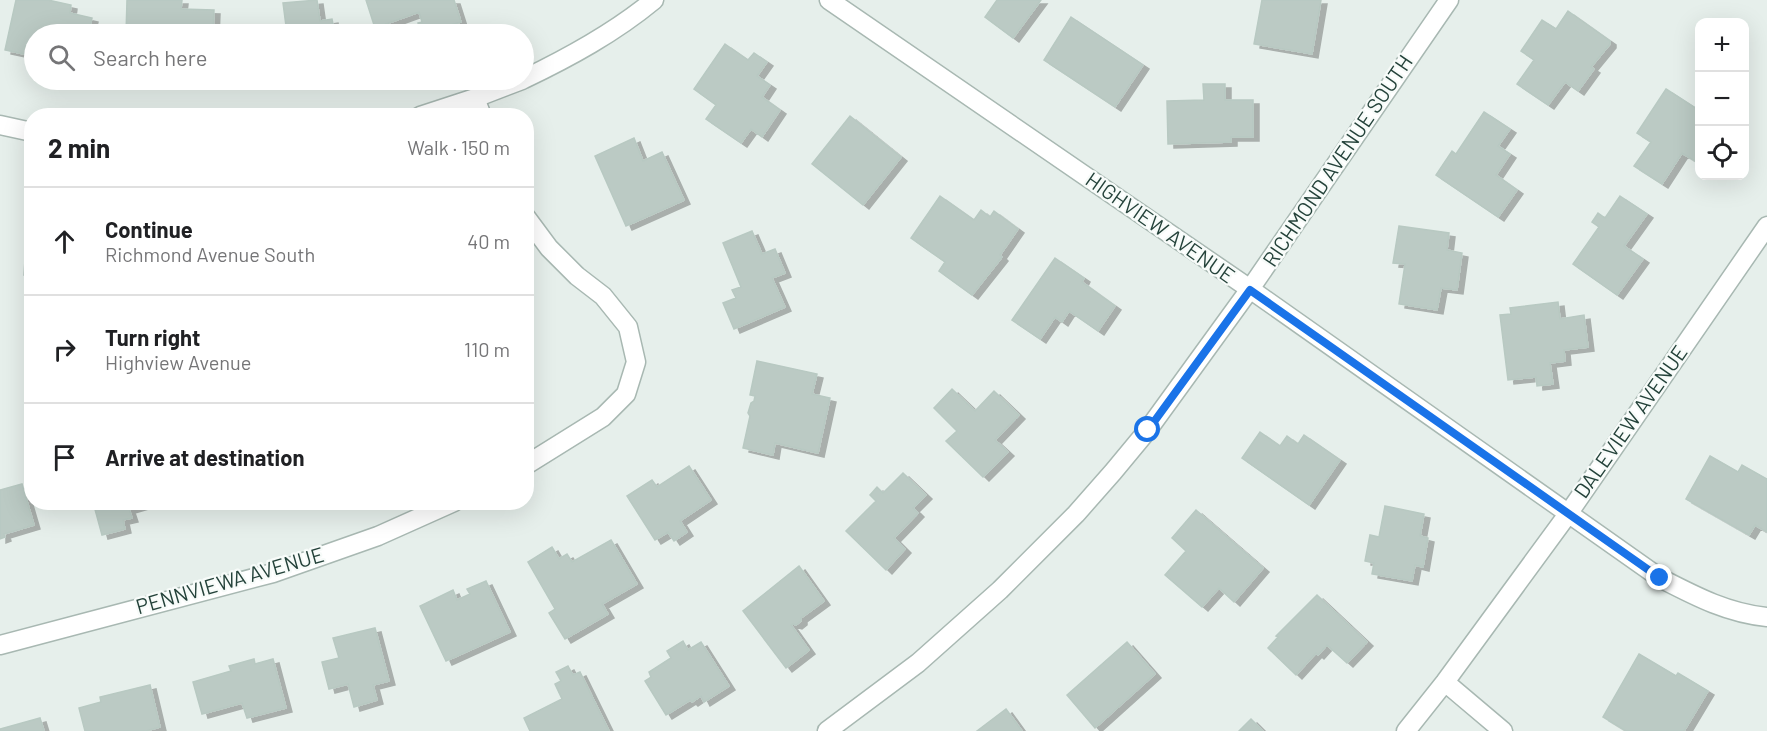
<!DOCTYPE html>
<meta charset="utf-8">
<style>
:root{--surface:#fff;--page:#f2f2f2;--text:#202124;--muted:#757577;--line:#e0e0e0}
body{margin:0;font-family:Barlow,sans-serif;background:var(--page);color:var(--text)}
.controls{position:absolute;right:18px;top:18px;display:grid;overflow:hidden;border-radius:12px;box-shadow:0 6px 24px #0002}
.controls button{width:54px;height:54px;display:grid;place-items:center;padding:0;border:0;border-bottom:2px solid var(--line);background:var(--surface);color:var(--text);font:30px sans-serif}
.stop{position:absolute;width:18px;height:18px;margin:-14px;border:4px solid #1a73e8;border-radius:50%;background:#fff}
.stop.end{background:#1a73e8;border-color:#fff;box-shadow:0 2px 6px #0008}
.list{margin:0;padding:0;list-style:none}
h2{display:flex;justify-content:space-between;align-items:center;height:78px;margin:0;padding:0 24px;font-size:26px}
h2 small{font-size:20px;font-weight:400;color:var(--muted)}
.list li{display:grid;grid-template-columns:39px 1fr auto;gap:18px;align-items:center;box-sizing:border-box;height:108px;padding:0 24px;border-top:2px solid var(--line)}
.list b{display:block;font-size:22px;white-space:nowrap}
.list p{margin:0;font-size:20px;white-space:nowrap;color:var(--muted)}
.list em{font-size:20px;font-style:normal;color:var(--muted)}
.icon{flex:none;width:33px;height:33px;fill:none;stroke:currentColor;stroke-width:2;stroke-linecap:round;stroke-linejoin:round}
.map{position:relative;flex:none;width:1767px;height:731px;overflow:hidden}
.search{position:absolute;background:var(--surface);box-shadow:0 6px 24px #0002;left:24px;top:24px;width:510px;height:66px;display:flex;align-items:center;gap:15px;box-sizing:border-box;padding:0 21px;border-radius:33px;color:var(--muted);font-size:22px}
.panel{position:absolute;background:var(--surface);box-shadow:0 6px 24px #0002;left:24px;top:108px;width:510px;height:402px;border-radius:24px}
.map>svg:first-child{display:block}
</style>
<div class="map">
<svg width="1767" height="731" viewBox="0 0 1767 731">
<defs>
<filter id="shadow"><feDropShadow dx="6" dy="4" stdDeviation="0" flood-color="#0004"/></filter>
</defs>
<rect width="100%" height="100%" fill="#e6efeb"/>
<path fill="#bbcac4" stroke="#b8c9c2" stroke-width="1.5" filter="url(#shadow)" d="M 16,0 L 48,0 L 71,5 L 70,13 L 92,18 L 88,34 L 34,34 L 34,48 L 31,47 L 29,55 L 5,50 Z
M 127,0 L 182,0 L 181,9 L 214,10 L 213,34 L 126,34 Z
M 317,0 L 320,21 L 332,19 L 335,34 L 256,34 L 255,28 L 276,25 L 276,27 L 286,26 L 283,3 Z
M 366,0 L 454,0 L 461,22 L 422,34 L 418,23 L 422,22 L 419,12 L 375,28 Z
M 997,0 L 1041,0 L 1013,38 L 985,17 Z
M 1262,0 L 1321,0 L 1312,54 L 1254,44 Z
M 1568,11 L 1610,41 L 1610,44 L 1591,67 L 1594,69 L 1578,91 L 1565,82 L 1548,105 L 1517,84 L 1534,60 L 1521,51 L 1542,20 L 1556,29 Z
M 1071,17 L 1143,65 L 1115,107 L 1044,60 Z
M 725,44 L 748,60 L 754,53 L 767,62 L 757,76 L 770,85 L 762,97 L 780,110 L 762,137 L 751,129 L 741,143 L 706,119 L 716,105 L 694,89 Z
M 1203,84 L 1225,84 L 1225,100 L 1253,100 L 1253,137 L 1231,137 L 1231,142 L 1168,144 L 1167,101 L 1204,100 Z
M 1666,89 L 1700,111 L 1700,164 L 1682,153 L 1662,184 L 1634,166 L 1651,142 L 1637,133 Z
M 1484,112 L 1510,129 L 1498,146 L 1510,154 L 1496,175 L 1517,190 L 1498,217 L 1436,175 L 1452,151 L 1456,154 Z
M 850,116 L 901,157 L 863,205 L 812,164 Z
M 634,138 L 643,161 L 662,152 L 684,200 L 626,226 L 595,156 Z
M 940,196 L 974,220 L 981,210 L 990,217 L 994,211 L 1018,229 L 1000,255 L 1002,257 L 972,295 L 939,271 L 945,262 L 911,238 Z
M 1620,196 L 1647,214 L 1624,246 L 1643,259 L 1617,295 L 1573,264 L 1599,227 L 1592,222 L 1598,213 L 1605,218 Z
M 28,214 L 32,215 L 32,275 L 24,275 Z
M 1399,226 L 1449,233 L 1447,250 L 1462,253 L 1457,290 L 1441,288 L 1437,310 L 1399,304 L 1405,264 L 1393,263 Z
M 752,231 L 762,254 L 775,249 L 785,273 L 772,278 L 785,307 L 734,329 L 723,303 L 736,298 L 732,290 L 741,287 L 723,243 Z
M 1055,258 L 1084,278 L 1082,282 L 1115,306 L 1098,331 L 1069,311 L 1062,322 L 1055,317 L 1040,339 L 1012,320 Z
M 1558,302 L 1560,319 L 1584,315 L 1588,347 L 1564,350 L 1565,361 L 1550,363 L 1553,384 L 1537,386 L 1536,377 L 1508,380 L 1500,315 L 1511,314 L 1510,308 Z
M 757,361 L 817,374 L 812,394 L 830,398 L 818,453 L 775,443 L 773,455 L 743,448 L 750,416 L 748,413 L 751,403 L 754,401 L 755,396 L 750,395 Z
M 952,389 L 975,411 L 994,391 L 1019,415 L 995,440 L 1008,452 L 983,477 L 946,441 L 957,431 L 934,408 Z
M 1260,432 L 1280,446 L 1287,436 L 1298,444 L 1304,435 L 1340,460 L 1309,505 L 1242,458 Z
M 1710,456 L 1738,472 L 1742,465 L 1767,479 L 1767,532 L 1755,525 L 1749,535 L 1686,499 Z
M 689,466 L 711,500 L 680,521 L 687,532 L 674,541 L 668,532 L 655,540 L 627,496 L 652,480 L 657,487 Z
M 903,473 L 926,495 L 913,508 L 918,513 L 894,538 L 905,549 L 886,570 L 846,531 L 876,501 L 870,495 L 877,487 L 883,493 Z
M 22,484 L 34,525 L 4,534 L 5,537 L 0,539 L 0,490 Z
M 93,502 L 153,502 L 129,509 L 132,518 L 123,520 L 125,529 L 102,535 Z
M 1385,506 L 1424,514 L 1420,536 L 1428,538 L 1423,567 L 1415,565 L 1412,581 L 1372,574 L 1374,563 L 1365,561 L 1370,535 L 1379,537 Z
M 1196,510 L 1263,568 L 1234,602 L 1219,588 L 1202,607 L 1165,575 L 1186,551 L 1172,538 Z
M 611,540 L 637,584 L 602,604 L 608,614 L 565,639 L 549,613 L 555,609 L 528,562 L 552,547 L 559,559 L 567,554 L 572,562 Z
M 799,566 L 824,601 L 801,618 L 801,621 L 796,625 L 793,624 L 791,625 L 809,650 L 786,668 L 743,611 Z
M 486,581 L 510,632 L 446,661 L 420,606 L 453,590 L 457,600 L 470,594 L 467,589 Z
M 1317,595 L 1367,642 L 1347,663 L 1327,645 L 1318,655 L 1316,653 L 1296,675 L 1268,648 L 1278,637 L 1276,636 Z
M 375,628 L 389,681 L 373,685 L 377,700 L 354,707 L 348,684 L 329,689 L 322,662 L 339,658 L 333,638 Z
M 683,641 L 688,650 L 701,642 L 729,686 L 704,702 L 701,696 L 692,702 L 690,700 L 666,715 L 645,681 L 651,677 L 649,672 L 671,658 L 667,651 Z
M 1127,642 L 1155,674 L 1095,728 L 1067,695 Z
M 1639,654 L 1676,676 L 1678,673 L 1708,691 L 1684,731 L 1626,731 L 1603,717 Z
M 254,659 L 255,664 L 273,659 L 286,708 L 247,718 L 242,703 L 202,714 L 193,682 L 231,671 L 229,666 Z
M 568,666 L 573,675 L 580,672 L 609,731 L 530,731 L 524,718 L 562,699 L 555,684 L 561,681 L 556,672 Z
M 150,685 L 160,727 L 146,731 L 85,731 L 79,708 L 101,702 L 100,697 Z
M 1006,709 L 1022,731 L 977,731 Z
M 40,718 L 44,731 L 0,731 L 0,729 Z
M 1251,719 L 1263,731 L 1239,731 Z"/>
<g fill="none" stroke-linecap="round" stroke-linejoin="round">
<defs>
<path id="minor" d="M 829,0 L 1250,289 L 1660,578 C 1695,596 1727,613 1767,617
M 524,79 C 570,57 614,33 654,0
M 475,98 L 482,116
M 420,116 L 475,98 L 522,80
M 0,125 L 32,132
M 526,217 L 549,248 L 577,276 L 603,296 L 628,327 L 636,362 L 626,394 L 603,417 L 526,465
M 0,645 L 273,573 L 378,536 L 454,502
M 1445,682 L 1503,731
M 827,731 L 918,663 L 1000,590 L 1076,514 L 1113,472 L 1147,431 L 1250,289 L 1449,0
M 1406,731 L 1445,682 L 1568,514 L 1767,226"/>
</defs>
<use href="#minor" stroke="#a8b8b2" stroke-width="21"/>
<use href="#minor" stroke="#fff" stroke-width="18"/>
</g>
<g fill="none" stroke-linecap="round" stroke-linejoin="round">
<path stroke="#1a73e8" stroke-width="8" d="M 1148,430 L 1250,290 L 1660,578"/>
</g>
<g text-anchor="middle" stroke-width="4.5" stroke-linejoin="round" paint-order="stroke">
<g font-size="21" fill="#24423a" stroke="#f7fbf9">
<text transform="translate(1338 161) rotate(-56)" y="7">RICHMOND AVENUE SOUTH</text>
<text transform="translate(1160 228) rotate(35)" y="7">HIGHVIEW AVENUE</text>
<text transform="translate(1631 422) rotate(-55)" y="7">DALEVIEW AVENUE</text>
<text transform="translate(230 581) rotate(-16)" y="7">PENNVIEWA AVENUE</text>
</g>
</g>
</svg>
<div class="controls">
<button>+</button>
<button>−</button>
<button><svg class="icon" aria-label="locate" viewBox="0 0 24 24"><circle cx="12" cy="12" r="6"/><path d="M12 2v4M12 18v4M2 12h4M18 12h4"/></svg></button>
</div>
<div class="stop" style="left:1148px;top:430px"></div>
<div class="stop end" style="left:1660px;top:578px"></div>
<div class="search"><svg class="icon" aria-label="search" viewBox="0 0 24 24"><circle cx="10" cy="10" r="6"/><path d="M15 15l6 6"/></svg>Search here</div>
<section class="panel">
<h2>2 min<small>Walk · 150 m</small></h2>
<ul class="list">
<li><svg class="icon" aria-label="ahead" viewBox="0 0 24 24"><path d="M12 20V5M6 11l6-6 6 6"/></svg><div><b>Continue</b><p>Richmond Avenue South</p></div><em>40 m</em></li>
<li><svg class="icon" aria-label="right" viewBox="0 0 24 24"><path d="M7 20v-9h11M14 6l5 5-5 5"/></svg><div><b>Turn right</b><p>Highview Avenue</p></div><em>110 m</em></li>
<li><svg class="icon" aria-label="arrive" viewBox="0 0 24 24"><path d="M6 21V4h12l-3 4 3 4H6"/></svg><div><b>Arrive at destination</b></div></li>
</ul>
</section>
</div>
